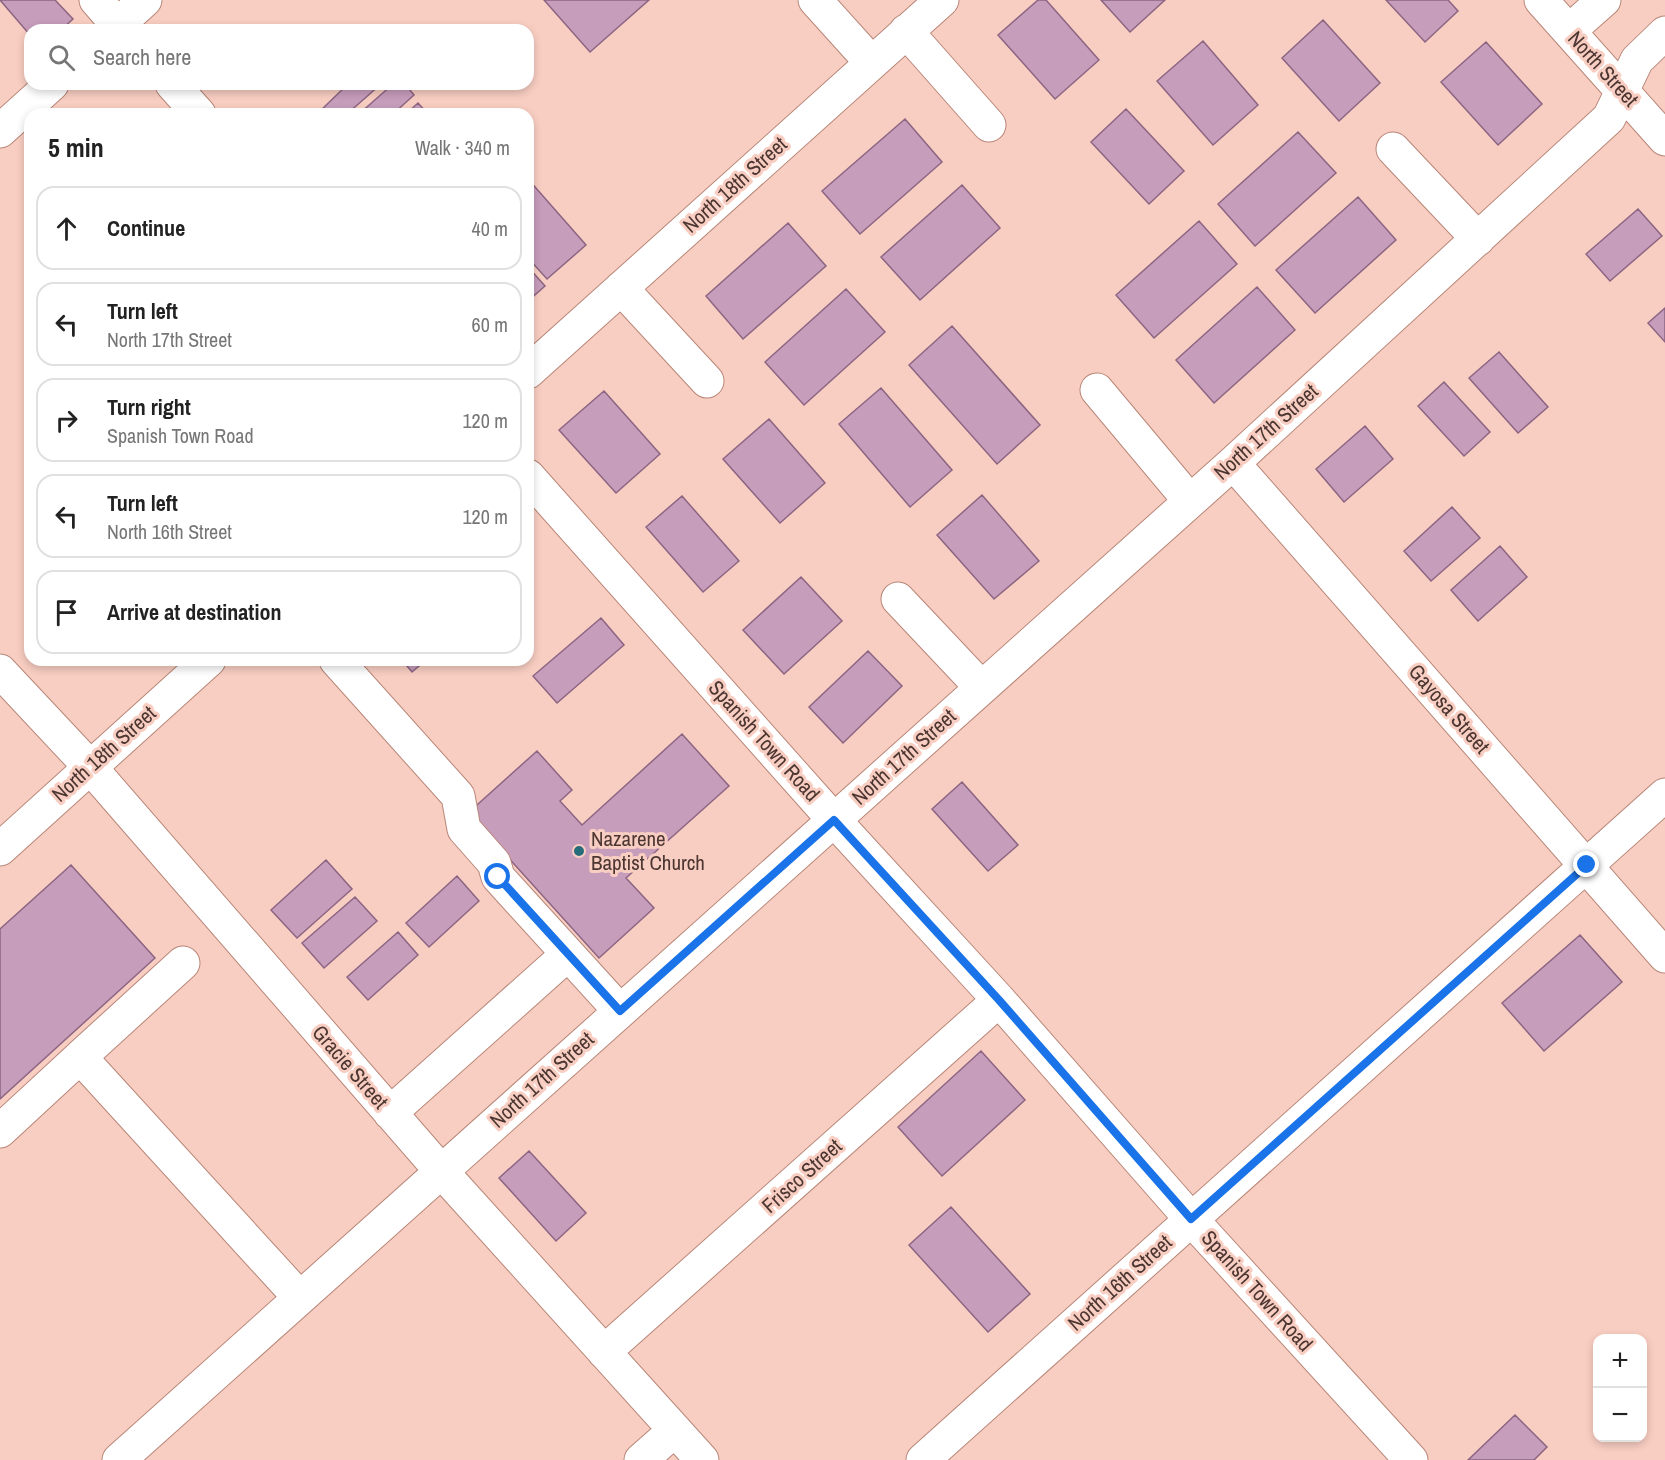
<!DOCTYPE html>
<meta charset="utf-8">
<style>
:root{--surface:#fff;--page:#f6f6f6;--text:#222;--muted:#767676;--line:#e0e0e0}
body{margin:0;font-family:"Archivo Narrow",sans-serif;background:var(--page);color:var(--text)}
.controls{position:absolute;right:18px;bottom:18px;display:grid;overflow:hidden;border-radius:12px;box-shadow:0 3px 9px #0003}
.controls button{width:54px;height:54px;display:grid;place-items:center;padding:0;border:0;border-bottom:2px solid var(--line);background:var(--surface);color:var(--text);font:30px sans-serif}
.stop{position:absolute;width:18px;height:18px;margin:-14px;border:4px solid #1a73e8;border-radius:50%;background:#fff}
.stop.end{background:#1a73e8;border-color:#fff;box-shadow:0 2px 6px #0008}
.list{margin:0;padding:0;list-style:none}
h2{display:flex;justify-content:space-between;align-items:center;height:78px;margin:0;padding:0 24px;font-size:26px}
h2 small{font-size:20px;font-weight:400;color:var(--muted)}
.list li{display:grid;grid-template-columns:39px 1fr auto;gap:18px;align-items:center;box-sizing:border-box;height:84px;margin:0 12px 12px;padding:0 12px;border:2px solid var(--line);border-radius:18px}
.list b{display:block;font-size:22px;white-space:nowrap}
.list p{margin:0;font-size:20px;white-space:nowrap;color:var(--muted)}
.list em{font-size:20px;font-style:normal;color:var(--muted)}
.icon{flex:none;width:33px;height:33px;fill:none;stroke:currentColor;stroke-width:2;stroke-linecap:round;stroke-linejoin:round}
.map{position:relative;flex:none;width:1665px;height:1460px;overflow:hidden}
.search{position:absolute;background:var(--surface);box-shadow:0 3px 9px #0003;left:24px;top:24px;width:510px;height:66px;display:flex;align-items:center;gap:15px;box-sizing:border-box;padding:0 21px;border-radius:18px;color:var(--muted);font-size:22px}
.panel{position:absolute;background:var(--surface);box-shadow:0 3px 9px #0003;left:24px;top:108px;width:510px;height:558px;border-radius:18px}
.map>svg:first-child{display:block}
</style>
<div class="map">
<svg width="1665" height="1460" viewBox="0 0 1665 1460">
<rect width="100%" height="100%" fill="#f9cec2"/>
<path fill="#c79dbc" stroke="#8c6582" stroke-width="1.5" d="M 0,0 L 55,0 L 73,19 L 61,30 L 30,30 L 30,35 Z
M 544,0 L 649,0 L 590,52 Z
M 1038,0 L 1046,0 L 1099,60 L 1055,99 L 998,35 Z
M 1101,0 L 1165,0 L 1130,32 Z
M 1386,0 L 1448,0 L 1458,11 L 1425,42 Z
M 1323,20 L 1380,83 L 1339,121 L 1282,58 Z
M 1203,41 L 1258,105 L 1213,145 L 1157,81 Z
M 1486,42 L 1542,104 L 1498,145 L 1441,82 Z
M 348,84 L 381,84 L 347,114 L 317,114 Z
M 393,84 L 405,84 L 414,95 L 393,114 L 359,114 Z
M 418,103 L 428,114 L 406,114 Z
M 1126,109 L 1184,171 L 1149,204 L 1091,142 Z
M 905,119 L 942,162 L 860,234 L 822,191 Z
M 1298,132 L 1336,173 L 1255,246 L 1218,204 Z
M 528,179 L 586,245 L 547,279 L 528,258 Z
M 962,185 L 1000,228 L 920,300 L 881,257 Z
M 1358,197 L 1396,240 L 1315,313 L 1276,270 Z
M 1638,209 L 1662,236 L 1610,281 L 1586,254 Z
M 1199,221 L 1237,264 L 1154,338 L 1116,295 Z
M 788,223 L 826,266 L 743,339 L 706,296 Z
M 528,267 L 545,286 L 528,301 Z
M 1257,287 L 1295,330 L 1214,403 L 1176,360 Z
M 846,289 L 885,332 L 804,405 L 765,362 Z
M 1665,308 L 1665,342 L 1648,323 Z
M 952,326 L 1040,425 L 997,464 L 909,365 Z
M 1499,352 L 1548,407 L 1518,433 L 1469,378 Z
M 1444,382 L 1490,432 L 1464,456 L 1418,406 Z
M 881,388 L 952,470 L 910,507 L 839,424 Z
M 604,391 L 660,454 L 616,493 L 559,430 Z
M 769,419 L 825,483 L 780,523 L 723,459 Z
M 1365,426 L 1393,459 L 1344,502 L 1316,469 Z
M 982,495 L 1039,561 L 994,599 L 937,535 Z
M 682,496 L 739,561 L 703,592 L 646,527 Z
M 1452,507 L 1480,538 L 1431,581 L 1404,551 Z
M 1500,546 L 1527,577 L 1478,621 L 1451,590 Z
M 801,577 L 842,621 L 784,674 L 743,630 Z
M 601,618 L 624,645 L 557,703 L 533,676 Z
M 868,651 L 902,686 L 843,743 L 809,707 Z
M 402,660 L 426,660 L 412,672 Z
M 682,734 L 729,786 L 626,878 L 654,908 L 599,958 L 468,813 L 537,751 L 572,790 L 560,801 L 582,825 Z
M 962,782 L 1018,845 L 988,871 L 932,809 Z
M 326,860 L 352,889 L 297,938 L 271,910 Z
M 71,865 L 155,958 L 0,1099 L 0,929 Z
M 457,876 L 479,901 L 429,947 L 406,923 Z
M 355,897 L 377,921 L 324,968 L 302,943 Z
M 398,932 L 418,955 L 368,1000 L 347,977 Z
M 1580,935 L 1622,982 L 1544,1051 L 1502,1003 Z
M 981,1051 L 1025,1100 L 942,1176 L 898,1127 Z
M 529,1151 L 586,1213 L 556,1241 L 499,1178 Z
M 951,1207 L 1030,1294 L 988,1332 L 909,1245 Z
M 1515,1415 L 1547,1447 L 1534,1460 L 1468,1460 Z"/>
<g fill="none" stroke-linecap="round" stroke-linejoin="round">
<defs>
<path id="minor" d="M 96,0 L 122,30
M 815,0 L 871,62
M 1541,0 L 1665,139
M 112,30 L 145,0
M 906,31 L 989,125
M 1569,31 L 1604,0
M 172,84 L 199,114
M 0,131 L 52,84
M 1393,149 L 1478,239
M 621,288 L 707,381
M 528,372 L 942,0
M 1097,390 L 1190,501
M 1233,463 L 1665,956
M 528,476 L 834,820 L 999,1000 L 1191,1219 L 1411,1460
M 898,599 L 981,687
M 336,660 L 458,796 L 464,829 L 494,863 L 498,877 L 620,1011
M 0,671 L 90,767 L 441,1171 L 702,1460
M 0,849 L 209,660
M 80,1057 L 183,963
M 390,1113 L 568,954
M 0,1131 L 80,1057 L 300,1298
M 604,1352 L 999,1000
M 119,1460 L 1233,463 L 1609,118 L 1637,60 L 1665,33
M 641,1460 L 675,1430
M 923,1460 L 1665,795"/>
</defs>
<use href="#minor" stroke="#b88678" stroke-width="35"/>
<use href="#minor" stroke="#fff" stroke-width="33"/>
</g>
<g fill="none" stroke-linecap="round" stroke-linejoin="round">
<path stroke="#1a73e8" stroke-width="8" d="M 498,877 L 620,1011 L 834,820 L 999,1000 L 1191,1219 L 1587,865"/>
</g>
<circle fill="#266c7b" stroke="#f9cec2" stroke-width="2" cx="579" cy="851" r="6"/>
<g text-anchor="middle" stroke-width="6" stroke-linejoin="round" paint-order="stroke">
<g font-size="21" fill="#4c3631" stroke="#f9cec2">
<text transform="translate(1603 69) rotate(48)" y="7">North Street</text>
<text transform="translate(735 185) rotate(-42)" y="7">North 18th Street</text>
<text transform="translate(1266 432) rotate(-42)" y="7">North 17th Street</text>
<text transform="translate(1449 709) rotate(49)" y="7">Gayosa Street</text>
<text transform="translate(764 741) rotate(48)" y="7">Spanish Town Road</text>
<text transform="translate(104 754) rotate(-42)" y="7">North 18th Street</text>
<text transform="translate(904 757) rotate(-42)" y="7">North 17th Street</text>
<text transform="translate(350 1067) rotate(49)" y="7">Gracie Street</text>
<text transform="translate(542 1080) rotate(-42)" y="7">North 17th Street</text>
<text transform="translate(802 1176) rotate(-42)" y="7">Frisco Street</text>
<text transform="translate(1120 1283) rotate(-42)" y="7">North 16th Street</text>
<text transform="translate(1257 1291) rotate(48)" y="7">Spanish Town Road</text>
</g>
<g font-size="21" fill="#4c3631" stroke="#f9cec2" text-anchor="start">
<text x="591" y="846">Nazarene<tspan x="591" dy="24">Baptist Church</tspan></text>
</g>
</g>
</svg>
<div class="controls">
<button>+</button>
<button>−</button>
</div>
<div class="stop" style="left:498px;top:877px"></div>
<div class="stop end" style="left:1587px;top:865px"></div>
<div class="search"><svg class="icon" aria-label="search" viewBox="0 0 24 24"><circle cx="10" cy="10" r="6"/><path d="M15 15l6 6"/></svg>Search here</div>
<section class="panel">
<h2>5 min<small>Walk · 340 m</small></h2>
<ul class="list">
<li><svg class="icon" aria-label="ahead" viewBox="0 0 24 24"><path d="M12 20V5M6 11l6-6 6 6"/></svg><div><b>Continue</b></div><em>40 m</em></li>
<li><svg class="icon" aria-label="left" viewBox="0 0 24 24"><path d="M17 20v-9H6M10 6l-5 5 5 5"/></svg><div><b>Turn left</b><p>North 17th Street</p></div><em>60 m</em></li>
<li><svg class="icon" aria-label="right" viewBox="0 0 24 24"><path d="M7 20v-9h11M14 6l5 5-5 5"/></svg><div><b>Turn right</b><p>Spanish Town Road</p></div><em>120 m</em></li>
<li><svg class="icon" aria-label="left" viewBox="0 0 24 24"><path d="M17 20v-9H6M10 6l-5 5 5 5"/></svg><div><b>Turn left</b><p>North 16th Street</p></div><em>120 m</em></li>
<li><svg class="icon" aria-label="arrive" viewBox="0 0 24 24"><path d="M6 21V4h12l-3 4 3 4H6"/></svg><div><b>Arrive at destination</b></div></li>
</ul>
</section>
</div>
